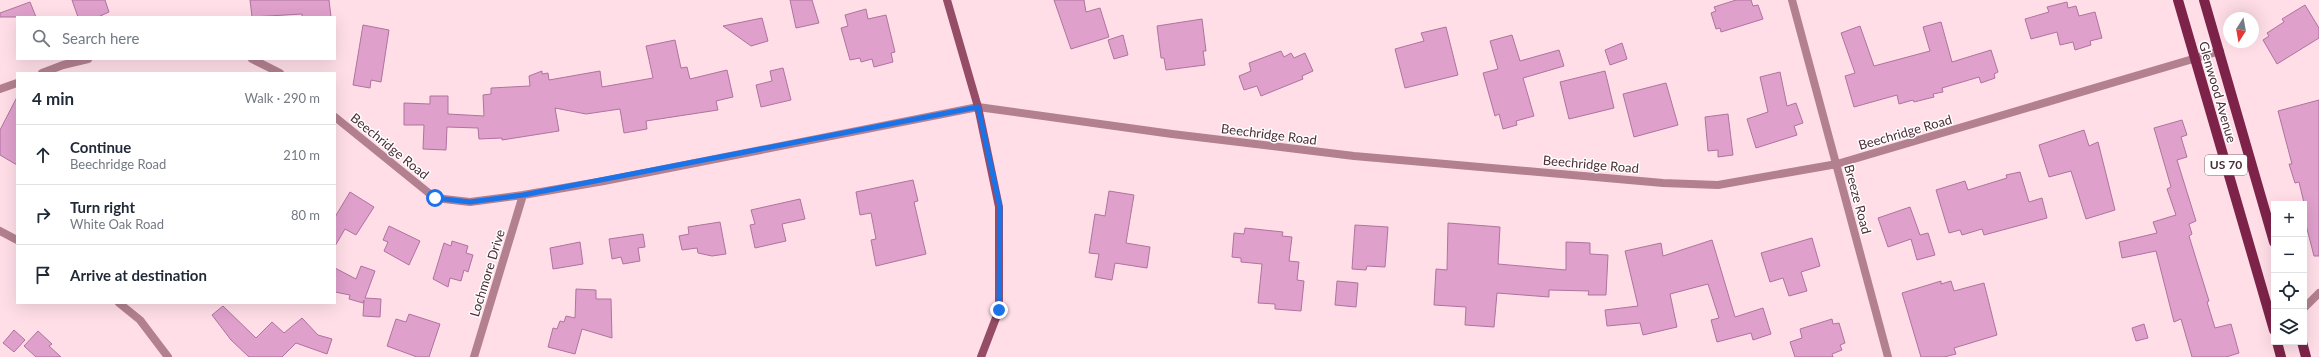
<!DOCTYPE html>
<meta charset="utf-8">
<style>
:root{--surface:#fff;--page:#f2f2f3;--text:#1f2937;--muted:#747a83;--line:#e0e1e3}
body{margin:0;font-family:Lato,sans-serif;background:var(--page);color:var(--text)}
.controls{position:absolute;right:12px;bottom:12px;display:grid;overflow:hidden;border-radius:0px;box-shadow:0 4px 16px #0002}
.controls button{width:36px;height:36px;display:grid;place-items:center;padding:0;border:0;border-bottom:1px solid var(--line);background:var(--surface);color:var(--text);font:20px sans-serif}
.compass{position:absolute;left:2223px;top:12px;width:36px;height:36px;border-radius:50%;background:var(--surface);box-shadow:0 4px 16px #0002;rotate:191deg}
.stop{position:absolute;width:12px;height:12px;margin:-9px;border:3px solid #1a73e8;border-radius:50%;background:#fff}
.stop.end{background:#1a73e8;border-color:#fff;box-shadow:0 1px 4px #0008}
.list{margin:0;padding:0;list-style:none}
h2{display:flex;justify-content:space-between;align-items:center;height:52px;margin:0;padding:0 16px;font-size:17px}
h2 small{font-size:13px;font-weight:400;color:var(--muted)}
.list li{display:grid;grid-template-columns:26px 1fr auto;gap:12px;align-items:center;box-sizing:border-box;height:60px;padding:0 16px;border-top:1px solid var(--line)}
.list b{display:block;font-size:15px;white-space:nowrap}
.list p{margin:0;font-size:13px;white-space:nowrap;color:var(--muted)}
.list em{font-size:13px;font-style:normal;color:var(--muted)}
.icon{flex:none;width:22px;height:22px;fill:none;stroke:currentColor;stroke-width:2;stroke-linecap:round;stroke-linejoin:round}
.map{position:relative;flex:none;width:2319px;height:357px;overflow:hidden}
.search{position:absolute;background:var(--surface);box-shadow:0 4px 16px #0002;left:16px;top:16px;width:320px;height:44px;display:flex;align-items:center;gap:10px;box-sizing:border-box;padding:0 14px;border-radius:0px;color:var(--muted);font-size:15px}
.panel{position:absolute;background:var(--surface);box-shadow:0 4px 16px #0002;left:16px;top:72px;width:320px;height:232px;border-radius:0px}
.map>svg:first-child{display:block}
</style>
<div class="map">
<svg width="2319" height="357" viewBox="0 0 2319 357">
<rect width="100%" height="100%" fill="#ffdee8"/>
<path fill="#dfa0cc" stroke="#af739d" d="M 72,0 L 105,0 L 109,12 L 98,17 L 78,17 Z
M 250,0 L 329,0 L 331,17 L 302,17 L 302,14 L 252,17 Z
M 790,0 L 812,0 L 819,23 L 796,28 Z
M 1054,0 L 1084,0 L 1086,12 L 1100,8 L 1109,37 L 1071,49 Z
M 1736,0 L 1751,0 L 1753,6 L 1758,5 L 1763,19 L 1721,32 L 1720,28 L 1716,29 L 1711,13 L 1716,11 L 1714,7 Z
M 30,2 L 36,17 L 0,17 L 0,13 Z
M 2067,2 L 2068,8 L 2076,6 L 2079,16 L 2095,12 L 2102,38 L 2090,41 L 2091,45 L 2075,50 L 2073,42 L 2060,45 L 2057,32 L 2031,39 L 2025,19 L 2049,12 L 2047,7 Z
M 2305,5 L 2319,28 L 2319,38 L 2277,64 L 2263,40 L 2269,36 L 2267,33 L 2284,22 L 2282,19 Z
M 866,9 L 868,19 L 886,15 L 895,52 L 891,53 L 893,62 L 874,67 L 872,59 L 861,62 L 860,58 L 850,60 L 841,28 L 848,26 L 845,15 Z
M 762,18 L 768,41 L 751,46 L 723,26 Z
M 1202,19 L 1206,51 L 1203,51 L 1205,65 L 1166,70 L 1164,58 L 1161,58 L 1157,26 Z
M 1941,22 L 1952,62 L 1991,50 L 1998,72 L 1994,74 L 1995,78 L 1981,83 L 1979,77 L 1942,88 L 1943,92 L 1933,94 L 1934,97 L 1914,102 L 1913,100 L 1899,104 L 1897,95 L 1854,107 L 1845,76 L 1855,73 L 1841,33 L 1860,26 L 1874,66 L 1930,51 L 1923,27 Z
M 363,25 L 389,30 L 381,82 L 371,80 L 370,88 L 353,85 Z
M 1446,27 L 1458,75 L 1405,88 L 1395,49 L 1424,41 L 1421,33 Z
M 1123,35 L 1128,55 L 1114,59 L 1108,40 Z
M 1512,35 L 1520,61 L 1559,50 L 1564,66 L 1523,78 L 1534,116 L 1516,121 L 1517,125 L 1503,129 L 1499,114 L 1495,116 L 1483,73 L 1498,69 L 1490,41 Z
M 675,40 L 681,68 L 687,67 L 690,79 L 727,70 L 733,97 L 716,101 L 718,110 L 646,121 L 647,129 L 624,133 L 620,109 L 586,114 L 555,108 L 559,131 L 502,140 L 502,138 L 479,139 L 478,128 L 447,127 L 446,150 L 423,149 L 424,125 L 404,125 L 404,103 L 430,104 L 430,96 L 448,96 L 448,114 L 484,116 L 483,95 L 491,94 L 491,88 L 530,86 L 529,76 L 542,71 L 542,74 L 548,73 L 549,80 L 600,71 L 602,87 L 653,78 L 646,46 Z
M 1622,43 L 1627,59 L 1610,65 L 1605,50 Z
M 1281,51 L 1284,57 L 1291,53 L 1294,58 L 1305,53 L 1313,71 L 1302,76 L 1303,79 L 1261,96 L 1257,86 L 1244,90 L 1239,76 L 1251,71 L 1249,63 Z
M 783,68 L 791,100 L 761,107 L 756,85 L 772,81 L 770,71 Z
M 1605,71 L 1614,108 L 1569,119 L 1560,82 Z
M 1780,72 L 1787,106 L 1796,103 L 1803,123 L 1794,126 L 1797,135 L 1756,148 L 1747,119 L 1768,112 L 1760,77 Z
M 1666,83 L 1678,125 L 1634,137 L 1623,94 Z
M 17,97 L 17,165 L 0,155 L 0,130 Z
M 2319,100 L 2319,256 L 2314,256 L 2304,217 L 2304,203 L 2299,182 L 2295,183 L 2289,164 L 2292,164 L 2278,111 Z
M 1728,114 L 1733,155 L 1718,157 L 1718,150 L 1708,151 L 1705,117 Z
M 2182,120 L 2187,135 L 2181,137 L 2187,157 L 2177,160 L 2196,221 L 2189,224 L 2192,234 L 2189,236 L 2209,301 L 2207,302 L 2215,328 L 2231,324 L 2239,353 L 2226,357 L 2192,357 L 2181,319 L 2174,322 L 2156,251 L 2122,258 L 2119,242 L 2157,233 L 2153,222 L 2176,215 L 2167,189 L 2171,187 L 2154,128 Z
M 2084,130 L 2089,146 L 2098,142 L 2115,210 L 2086,219 L 2071,171 L 2049,177 L 2039,145 Z
M 2020,172 L 2029,202 L 2042,198 L 2047,218 L 1984,235 L 1982,229 L 1962,235 L 1960,230 L 1949,233 L 1936,190 L 1965,181 L 1968,190 L 2007,178 L 2006,175 Z
M 913,180 L 918,201 L 914,202 L 926,254 L 876,266 L 871,240 L 876,239 L 871,213 L 860,215 L 856,192 Z
M 1109,191 L 1134,195 L 1126,243 L 1150,247 L 1147,268 L 1115,263 L 1112,280 L 1095,277 L 1099,254 L 1089,253 L 1095,214 L 1105,216 Z
M 350,192 L 374,207 L 356,235 L 345,229 L 335,246 L 335,217 Z
M 800,199 L 805,219 L 782,224 L 786,241 L 755,248 L 750,225 L 755,224 L 751,210 Z
M 1910,207 L 1920,235 L 1928,233 L 1935,255 L 1917,260 L 1911,239 L 1888,247 L 1878,218 Z
M 720,222 L 726,254 L 712,256 L 698,253 L 697,248 L 682,250 L 679,236 L 689,234 L 688,227 Z
M 1448,223 L 1500,227 L 1498,264 L 1566,270 L 1566,242 L 1590,243 L 1590,254 L 1608,255 L 1606,295 L 1588,295 L 1589,291 L 1549,290 L 1549,297 L 1497,293 L 1494,327 L 1465,325 L 1466,307 L 1434,305 L 1436,269 L 1447,270 Z
M 1355,225 L 1388,227 L 1385,267 L 1367,266 L 1366,270 L 1352,269 Z
M 389,226 L 420,241 L 409,265 L 384,251 L 388,242 L 383,240 Z
M 1245,228 L 1283,232 L 1282,236 L 1292,237 L 1289,261 L 1299,262 L 1297,280 L 1304,281 L 1301,311 L 1275,309 L 1275,304 L 1258,303 L 1262,264 L 1241,262 L 1241,258 L 1232,257 L 1234,233 L 1244,234 Z
M 643,234 L 645,247 L 638,248 L 640,261 L 623,264 L 621,257 L 612,259 L 609,239 Z
M 1812,238 L 1820,266 L 1801,272 L 1807,291 L 1789,296 L 1783,278 L 1770,282 L 1761,253 Z
M 1712,240 L 1735,317 L 1763,308 L 1771,334 L 1753,340 L 1751,333 L 1717,342 L 1711,320 L 1719,318 L 1708,284 L 1670,294 L 1677,327 L 1643,335 L 1640,323 L 1607,326 L 1605,310 L 1638,306 L 1625,251 L 1661,243 L 1663,256 Z
M 452,241 L 468,246 L 466,253 L 473,255 L 468,272 L 464,270 L 461,281 L 450,278 L 448,287 L 433,279 L 444,243 L 451,246 Z
M 580,242 L 583,264 L 553,269 L 550,248 Z
M 361,266 L 375,271 L 365,298 L 381,299 L 380,317 L 363,316 L 364,300 L 363,303 L 349,299 L 350,295 L 335,292 L 335,268 L 356,279 Z
M 1337,281 L 1358,283 L 1356,307 L 1335,305 Z
M 1941,281 L 1941,284 L 1951,281 L 1954,291 L 1984,283 L 1997,335 L 1954,348 L 1956,354 L 1944,357 L 1921,357 L 1902,293 Z
M 576,289 L 596,290 L 596,299 L 611,299 L 612,338 L 582,329 L 575,354 L 548,347 L 553,328 L 557,329 L 560,321 L 564,322 L 566,316 L 575,318 Z
M 223,306 L 256,338 L 272,322 L 284,333 L 302,318 L 318,335 L 332,339 L 327,354 L 296,343 L 282,357 L 249,357 L 231,340 L 212,315 Z
M 409,314 L 440,324 L 429,357 L 417,357 L 387,346 L 396,319 L 406,322 Z
M 1832,319 L 1833,324 L 1839,323 L 1845,343 L 1840,345 L 1842,350 L 1832,354 L 1833,357 L 1795,357 L 1790,342 L 1802,338 L 1800,329 Z
M 2144,324 L 2148,338 L 2136,341 L 2132,328 Z
M 14,330 L 25,340 L 14,352 L 3,343 Z
M 38,331 L 52,344 L 49,346 L 61,357 L 36,357 L 24,346 Z"/>
<g fill="none" stroke-linecap="round" stroke-linejoin="round">
<path stroke="#b38090" stroke-width="8" d="M 1792,0 L 1888,357
M 252,59 L 280,73
M 42,73 L 63,65 L 88,59
M 0,89 L 17,83
M 335,117 L 435,198 L 470,202 L 523,195 L 604,181 L 978,107 L 1172,134 L 1354,156 L 1663,183 L 1718,185 L 1837,164 L 2220,51
M 0,231 L 17,240
M 119,303 L 140,320 L 168,357
M 2304,308 L 2319,293
M 474,357 L 523,195"/>
<path stroke="#954c66" stroke-width="8" d="M 947,0 L 978,107 L 999,207 L 999,310 L 981,357"/>
<path stroke="#7d2349" stroke-width="10" d="M 2178,0 L 2274,330
M 2204,0 L 2274,242
M 2277,342 L 2281,357
M 2302,342 L 2306,357"/>
</g>
<g fill="none" stroke-linecap="round" stroke-linejoin="round">
<path stroke="#1a73e8" stroke-width="5" d="M 435,198 L 470,202 L 523,195 L 978,107 L 1000,207 L 999,310"/>
</g>
<g text-anchor="middle" stroke-width="3" stroke-linejoin="round" paint-order="stroke">
<rect fill="#fff" stroke="#806b72" stroke-width="1" x="2205" y="155" width="42" height="20" rx="3"/>
<g font-size="12" font-weight="bold" fill="#4a2c36">
<text x="2226" y="169">US 70</text>
</g>
<g font-size="13" fill="#4a2c36" stroke="#fff">
<text transform="translate(2218 92) rotate(74)" y="5">Glenwood Avenue</text>
<text transform="translate(1905 132) rotate(-16)" y="5">Beechridge Road</text>
<text transform="translate(1269 134) rotate(7)" y="5">Beechridge Road</text>
<text transform="translate(390 146) rotate(39)" y="5">Beechridge Road</text>
<text transform="translate(1591 164) rotate(5)" y="5">Beechridge Road</text>
<text transform="translate(1858 199) rotate(75)" y="5">Breeze Road</text>
<text transform="translate(487 273) rotate(-73)" y="5">Lochmore Drive</text>
</g>
</g>
</svg>
<div class="controls">
<button>+</button>
<button>−</button>
<button><svg class="icon" aria-label="locate" viewBox="0 0 24 24"><circle cx="12" cy="12" r="6"/><path d="M12 2v4M12 18v4M2 12h4M18 12h4"/></svg></button>
<button><svg class="icon" aria-label="layers" viewBox="0 0 24 24"><path d="M12 4l9 5-9 5-9-5zM3 14l9 5 9-5"/></svg></button>
</div>
<svg class="compass" viewBox="-18 -18 36 36"><path d="M0-13l5 13h-10z" fill="#e53935"/><path d="M0 13l5-13h-10z" fill="#747a83"/></svg>
<div class="stop" style="left:435px;top:198px"></div>
<div class="stop end" style="left:999px;top:310px"></div>
<div class="search"><svg class="icon" aria-label="search" viewBox="0 0 24 24"><circle cx="10" cy="10" r="6"/><path d="M15 15l6 6"/></svg>Search here</div>
<section class="panel">
<h2>4 min<small>Walk · 290 m</small></h2>
<ul class="list">
<li><svg class="icon" aria-label="ahead" viewBox="0 0 24 24"><path d="M12 20V5M6 11l6-6 6 6"/></svg><div><b>Continue</b><p>Beechridge Road</p></div><em>210 m</em></li>
<li><svg class="icon" aria-label="right" viewBox="0 0 24 24"><path d="M7 20v-9h11M14 6l5 5-5 5"/></svg><div><b>Turn right</b><p>White Oak Road</p></div><em>80 m</em></li>
<li><svg class="icon" aria-label="arrive" viewBox="0 0 24 24"><path d="M6 21V4h12l-3 4 3 4H6"/></svg><div><b>Arrive at destination</b></div></li>
</ul>
</section>
</div>
